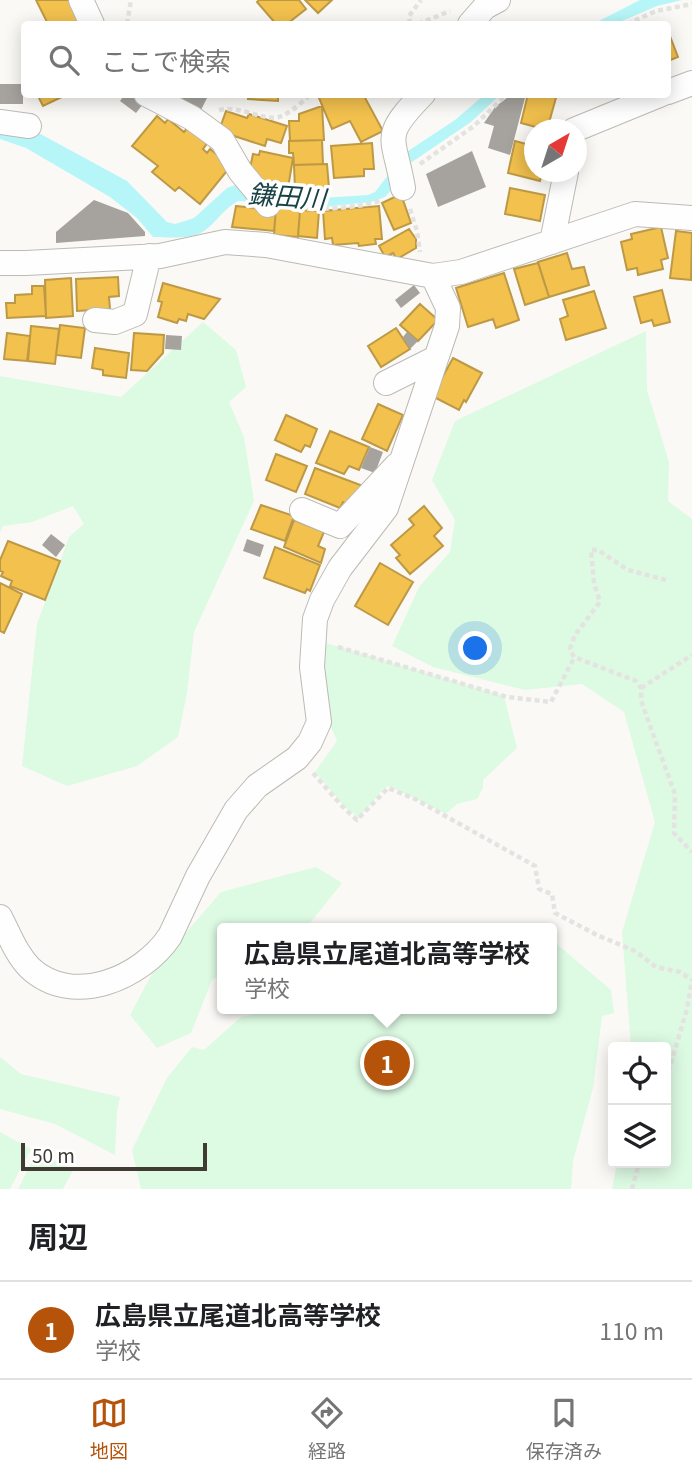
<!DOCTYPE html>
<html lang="ja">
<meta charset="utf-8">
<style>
:root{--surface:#fff;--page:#f6f6f6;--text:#202124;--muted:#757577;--line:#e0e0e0;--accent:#b45309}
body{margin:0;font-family:Georgia,"Noto Sans JP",serif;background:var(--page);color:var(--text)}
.controls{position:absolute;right:21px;bottom:21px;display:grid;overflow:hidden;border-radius:7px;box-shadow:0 4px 18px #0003}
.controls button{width:63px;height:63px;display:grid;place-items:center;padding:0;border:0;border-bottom:2px solid var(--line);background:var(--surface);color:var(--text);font:35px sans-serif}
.compass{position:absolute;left:524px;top:119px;width:63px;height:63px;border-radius:50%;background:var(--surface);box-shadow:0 4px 18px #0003;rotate:39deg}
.scale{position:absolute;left:21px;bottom:18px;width:186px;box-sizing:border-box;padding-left:7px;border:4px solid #403c34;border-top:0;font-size:19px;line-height:24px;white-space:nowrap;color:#403c34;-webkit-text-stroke:5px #fff;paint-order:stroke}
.you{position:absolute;left:476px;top:649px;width:24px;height:24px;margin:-18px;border:5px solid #fff;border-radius:50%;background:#1a73e8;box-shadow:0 0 0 10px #1a73e833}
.badge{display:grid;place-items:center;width:46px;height:46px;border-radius:50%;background:var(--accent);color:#fff;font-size:23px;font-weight:700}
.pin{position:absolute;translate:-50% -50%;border:4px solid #fff;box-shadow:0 2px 7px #0006}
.popup{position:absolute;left:217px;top:923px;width:340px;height:91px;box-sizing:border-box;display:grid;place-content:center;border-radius:7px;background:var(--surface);filter:drop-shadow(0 2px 5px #0005);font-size:23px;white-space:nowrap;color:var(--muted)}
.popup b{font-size:26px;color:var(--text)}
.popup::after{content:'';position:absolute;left:50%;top:100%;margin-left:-14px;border:14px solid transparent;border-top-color:var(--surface)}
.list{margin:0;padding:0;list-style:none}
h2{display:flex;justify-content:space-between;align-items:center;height:91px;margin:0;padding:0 28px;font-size:30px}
h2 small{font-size:23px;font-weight:400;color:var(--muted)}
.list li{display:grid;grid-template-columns:46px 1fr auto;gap:21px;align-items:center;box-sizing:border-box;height:98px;padding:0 28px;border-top:2px solid var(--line)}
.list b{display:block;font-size:26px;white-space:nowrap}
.list p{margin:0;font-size:23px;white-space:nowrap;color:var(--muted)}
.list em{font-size:23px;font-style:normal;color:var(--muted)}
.icon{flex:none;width:38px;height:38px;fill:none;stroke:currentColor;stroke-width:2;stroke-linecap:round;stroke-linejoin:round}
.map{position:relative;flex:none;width:692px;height:1189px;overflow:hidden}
.search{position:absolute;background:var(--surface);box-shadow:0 4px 18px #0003;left:21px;right:21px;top:21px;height:77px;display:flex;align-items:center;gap:18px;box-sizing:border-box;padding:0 24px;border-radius:7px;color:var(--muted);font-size:26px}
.sheet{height:189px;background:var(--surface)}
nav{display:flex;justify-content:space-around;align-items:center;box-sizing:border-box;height:98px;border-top:2px solid var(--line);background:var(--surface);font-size:19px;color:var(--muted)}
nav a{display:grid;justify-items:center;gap:4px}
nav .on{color:var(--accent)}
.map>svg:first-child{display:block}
</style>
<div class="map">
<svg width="692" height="1189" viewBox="0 0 692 1189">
<rect width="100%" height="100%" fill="#fbf9f5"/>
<path fill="#ddfae3" d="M 203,322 L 236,350 L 246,387 L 229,402 L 244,437 L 254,501 L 194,632 L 187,693 L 178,737 L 137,766 L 67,786 L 22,766 L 37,624 L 69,537 L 84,524 L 73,506 L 32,522 L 3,526 L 0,533 L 0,376 L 121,397 Z
M 646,331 L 647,390 L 669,462 L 668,501 L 692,519 L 692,1189 L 612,1189 L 617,1163 L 666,1163 L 666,1047 L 631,1047 L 622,932 L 655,822 L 624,712 L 582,684 L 525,690 L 433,667 L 392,646 L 419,587 L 450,552 L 455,520 L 432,480 L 455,421 Z
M 323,642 L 504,696 L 517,748 L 483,780 L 483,788 L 477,799 L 457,804 L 446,814 L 389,786 L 383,789 L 359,818 L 343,805 L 315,772 L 337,741 L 326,715 Z
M 316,867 L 342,883 L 306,928 L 222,928 L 222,974 L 212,980 L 191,1033 L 157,1048 L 130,1015 L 154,970 L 221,892 Z
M 552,940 L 611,990 L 614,1013 L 602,1016 L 593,1088 L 573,1161 L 571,1189 L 141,1189 L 132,1150 L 167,1078 L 192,1047 L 204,1050 L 241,1017 L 263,1012 L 267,1009 L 552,1009 Z
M 0,1057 L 21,1074 L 120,1097 L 117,1111 L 115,1155 L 55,1124 L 0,1109 Z
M 0,1132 L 31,1149 L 10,1189 L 0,1189 Z
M 37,1152 L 73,1170 L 63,1189 L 18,1189 Z"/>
<path fill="#b7f6f8" d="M 640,0 L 682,0 L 657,6 L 615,24 L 593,24 Z
M 484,95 L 500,95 L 471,122 L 409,164 L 394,187 L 385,197 L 371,202 L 323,207 L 238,201 C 224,208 217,222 204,231 C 192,240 167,237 153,237 L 137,218 L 110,197 L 26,148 L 0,139 L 0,125 L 35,131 L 127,181 L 167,222 L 175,224 L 194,218 L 227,188 L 235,185 L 305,199 L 368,195 L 375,192 L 405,153 L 455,120 Z"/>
<path fill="#f2c14e" stroke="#bd9946" stroke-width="2" d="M 36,0 L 70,0 L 83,24 L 48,24 Z
M 259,0 L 299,0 L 306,9 L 287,24 L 276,24 L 257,2 Z
M 305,0 L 332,0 L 318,13 Z
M 668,31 L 678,57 L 668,61 Z
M 37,94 L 68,94 L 43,106 Z
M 248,94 L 287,94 L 286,97 L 278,97 L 278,101 L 248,99 Z
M 327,94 L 363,94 L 383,131 L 361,142 L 350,121 L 332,129 L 319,98 Z
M 528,94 L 557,94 L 547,130 L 521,123 Z
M 322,106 L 324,140 L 290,141 L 289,121 L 299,121 L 299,114 Z
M 226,111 L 247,118 L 249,114 L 287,126 L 281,143 L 267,139 L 265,146 L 228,134 L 220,128 Z
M 157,116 L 165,123 L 168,119 L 184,132 L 190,125 L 209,141 L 203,149 L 207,153 L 210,149 L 231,166 L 200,204 L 179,187 L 175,191 L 152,172 L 158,166 L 132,146 Z
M 322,140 L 323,164 L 294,165 L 293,153 L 289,153 L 289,141 Z
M 515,141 L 534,146 L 534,172 L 542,172 L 540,181 L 508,173 Z
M 372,143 L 374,169 L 364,169 L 364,176 L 334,178 L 331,146 Z
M 260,151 L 293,158 L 288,188 L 255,179 L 249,173 L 253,154 L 259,155 Z
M 327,164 L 329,188 L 295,190 L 294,165 Z
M 510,188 L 545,195 L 540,221 L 505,214 Z
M 401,194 L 411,223 L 394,230 L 382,203 Z
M 236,206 L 276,210 L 274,231 L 232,227 Z
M 379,206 L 382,239 L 375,239 L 376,244 L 359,246 L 358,243 L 333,245 L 332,238 L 325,239 L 323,211 Z
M 276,207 L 300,210 L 298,237 L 274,235 Z
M 300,210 L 319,211 L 317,238 L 298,236 Z
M 661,227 L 668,258 L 661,260 L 663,269 L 638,275 L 637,268 L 627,270 L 621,242 L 632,239 L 631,234 Z
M 409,229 L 416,239 L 416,248 L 397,259 L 393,253 L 385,257 L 379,246 Z
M 676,231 L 692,233 L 691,280 L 670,278 Z
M 567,253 L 572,269 L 584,267 L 589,285 L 549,297 L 538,262 Z
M 538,263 L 549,297 L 525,305 L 514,269 Z
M 504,273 L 519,320 L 496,328 L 493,319 L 468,327 L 456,288 Z
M 118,277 L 119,296 L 109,297 L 110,309 L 77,311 L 76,279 Z
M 71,278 L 73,316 L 46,318 L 45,280 Z
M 163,283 L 220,299 L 204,319 L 188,314 L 186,321 L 179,319 L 177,323 L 158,317 L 162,302 L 158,301 Z
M 32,286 L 44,286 L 46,316 L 7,318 L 6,303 L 15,303 L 15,295 L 32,294 Z
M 662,290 L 670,322 L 654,326 L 652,320 L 641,323 L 634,297 Z
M 594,291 L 606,328 L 566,340 L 560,319 L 568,316 L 563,300 Z
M 420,304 L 438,320 L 418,341 L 400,325 Z
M 60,325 L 85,328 L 81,358 L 56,355 Z
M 31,326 L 59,329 L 55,364 L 28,361 Z
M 396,328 L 410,349 L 381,367 L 368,346 Z
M 7,333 L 30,336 L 27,361 L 4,359 Z
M 134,333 L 164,335 L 163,353 L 147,371 L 131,370 Z
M 95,348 L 129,353 L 126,378 L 103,375 L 103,370 L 92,368 Z
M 453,358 L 482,373 L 466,402 L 464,400 L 459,410 L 432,396 Z
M 378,404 L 403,415 L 387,451 L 362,439 Z
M 286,415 L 317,429 L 310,447 L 305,445 L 301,452 L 275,440 Z
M 330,431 L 369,447 L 359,470 L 349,466 L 344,474 L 316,463 Z
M 276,454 L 307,466 L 296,492 L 266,480 Z
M 315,468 L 363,486 L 349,505 L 343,502 L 340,508 L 305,494 Z
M 261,505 L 294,516 L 285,541 L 251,529 Z
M 424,506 L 442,528 L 434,536 L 443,546 L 410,574 L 396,558 L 400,555 L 391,545 L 414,525 L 409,519 Z
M 294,520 L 324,532 L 318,546 L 325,549 L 321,563 L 284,547 Z
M 8,541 L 60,561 L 45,600 L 10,586 L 12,581 L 1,576 L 3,572 L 0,571 L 0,560 Z
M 275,547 L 320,565 L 310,591 L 307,589 L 305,593 L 264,578 Z
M 380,563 L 413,582 L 388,625 L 355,606 Z
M 0,583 L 22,594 L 4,633 L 0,631 Z"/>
<path fill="#a6a39e" d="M 0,84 L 23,84 L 23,104 L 0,104 Z
M 125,94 L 131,94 L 143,104 L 136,113 L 120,101 Z
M 185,94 L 209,94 L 199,114 L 180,104 Z
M 512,94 L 526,94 L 510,155 L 488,148 L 494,126 L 484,123 L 495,107 Z
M 472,151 L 486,187 L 438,207 L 426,174 Z
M 94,200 L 128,213 L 145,232 L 145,236 L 56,243 L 56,232 Z
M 414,285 L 420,293 L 401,308 L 395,300 Z
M 407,332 L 418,341 L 410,349 L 403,337 Z
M 166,335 L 182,336 L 181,350 L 165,349 Z
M 370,447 L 383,452 L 375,473 L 361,468 Z
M 51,534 L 65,545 L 56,557 L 42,545 Z
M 247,539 L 264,545 L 260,557 L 243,551 Z"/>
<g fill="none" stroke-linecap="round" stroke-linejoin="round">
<defs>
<path id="minor" d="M 81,0 L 92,24
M 470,24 L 485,7 L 498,0
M 668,92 L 692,83
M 146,94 L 192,118 L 222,140 L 240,171 L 268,205
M 0,122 L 29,126
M 574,130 L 662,94
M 403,188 C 394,135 380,138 423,94
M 552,242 L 566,172
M 0,263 L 26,263 L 160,256 L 225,242 L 266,245 L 433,276 L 461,272 L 635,214 L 692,218
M 95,320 L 115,322 L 135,314 L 149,256
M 386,383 L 436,358
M 302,510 L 340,526 L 397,465
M 0,917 C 9,934 16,954 30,968 C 73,1008 142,978 170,936 L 198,876 L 236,810 L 257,786 L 297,758 L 310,742 L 319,722 L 312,667 L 315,619 L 322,600 L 340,568 L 386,508 L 447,326 L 448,308 L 433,276"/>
</defs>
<use href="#minor" stroke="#bdbab5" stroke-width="26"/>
<path stroke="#e4e3e1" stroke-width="4.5" stroke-dasharray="5 3.5" stroke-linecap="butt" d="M 127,24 L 131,0
M 410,24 L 409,16 L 421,0
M 418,24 L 450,11
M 627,24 L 656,11 L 692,4
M 219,110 C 240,105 262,121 279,117 C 291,113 302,102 311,94
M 420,164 L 474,126 L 507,94
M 290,208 C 316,210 358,209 382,200
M 410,209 L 417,231 L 420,252
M 666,580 L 628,570 L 598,550 L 591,550 L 594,583 L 600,602 L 575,635 L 570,649 L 574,657 L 636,681 L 641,688 L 641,700 L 649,723 L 675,794 L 674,833 L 692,852
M 338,647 L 507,697 L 551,702 L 574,658
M 641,688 L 692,655
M 313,773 L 342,806 L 357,820 L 388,788 L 415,799 L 535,866 L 539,889 L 552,894 L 555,913 L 597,935 L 635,951 L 656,967 L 680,972 L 692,980
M 666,1080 L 687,1009 L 692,980
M 632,1189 L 639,1163"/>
<use href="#minor" stroke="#fefefe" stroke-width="24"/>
</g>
<g text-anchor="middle" stroke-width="7" stroke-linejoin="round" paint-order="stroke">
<g font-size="26" font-style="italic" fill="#184245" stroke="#fff">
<text transform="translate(287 197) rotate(4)" y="9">鎌田川</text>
</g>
</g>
</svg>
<div class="controls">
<button><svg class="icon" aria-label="locate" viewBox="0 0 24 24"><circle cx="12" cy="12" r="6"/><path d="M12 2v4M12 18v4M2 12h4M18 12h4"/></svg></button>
<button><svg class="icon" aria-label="layers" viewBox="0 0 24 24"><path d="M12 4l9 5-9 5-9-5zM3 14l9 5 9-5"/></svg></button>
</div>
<svg class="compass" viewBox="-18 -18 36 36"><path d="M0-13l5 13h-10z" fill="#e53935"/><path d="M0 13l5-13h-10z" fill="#757577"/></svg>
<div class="scale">50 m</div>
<div class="you"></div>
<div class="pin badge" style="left:387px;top:1063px">1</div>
<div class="popup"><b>広島県立尾道北高等学校</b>学校</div>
<div class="search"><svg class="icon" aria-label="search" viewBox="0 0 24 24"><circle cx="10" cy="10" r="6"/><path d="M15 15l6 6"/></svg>ここで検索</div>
</div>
<section class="sheet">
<h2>周辺<small></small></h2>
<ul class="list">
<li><span class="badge">1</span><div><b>広島県立尾道北高等学校</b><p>学校</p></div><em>110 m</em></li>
</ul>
</section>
<nav>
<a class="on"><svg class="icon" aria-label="map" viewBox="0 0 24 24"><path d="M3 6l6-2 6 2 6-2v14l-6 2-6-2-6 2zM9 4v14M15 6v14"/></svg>地図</a>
<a><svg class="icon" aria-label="directions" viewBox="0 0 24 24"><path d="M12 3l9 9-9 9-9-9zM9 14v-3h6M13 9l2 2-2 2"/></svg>経路</a>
<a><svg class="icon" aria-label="saved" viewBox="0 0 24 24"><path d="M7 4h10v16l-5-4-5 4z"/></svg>保存済み</a>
</nav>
